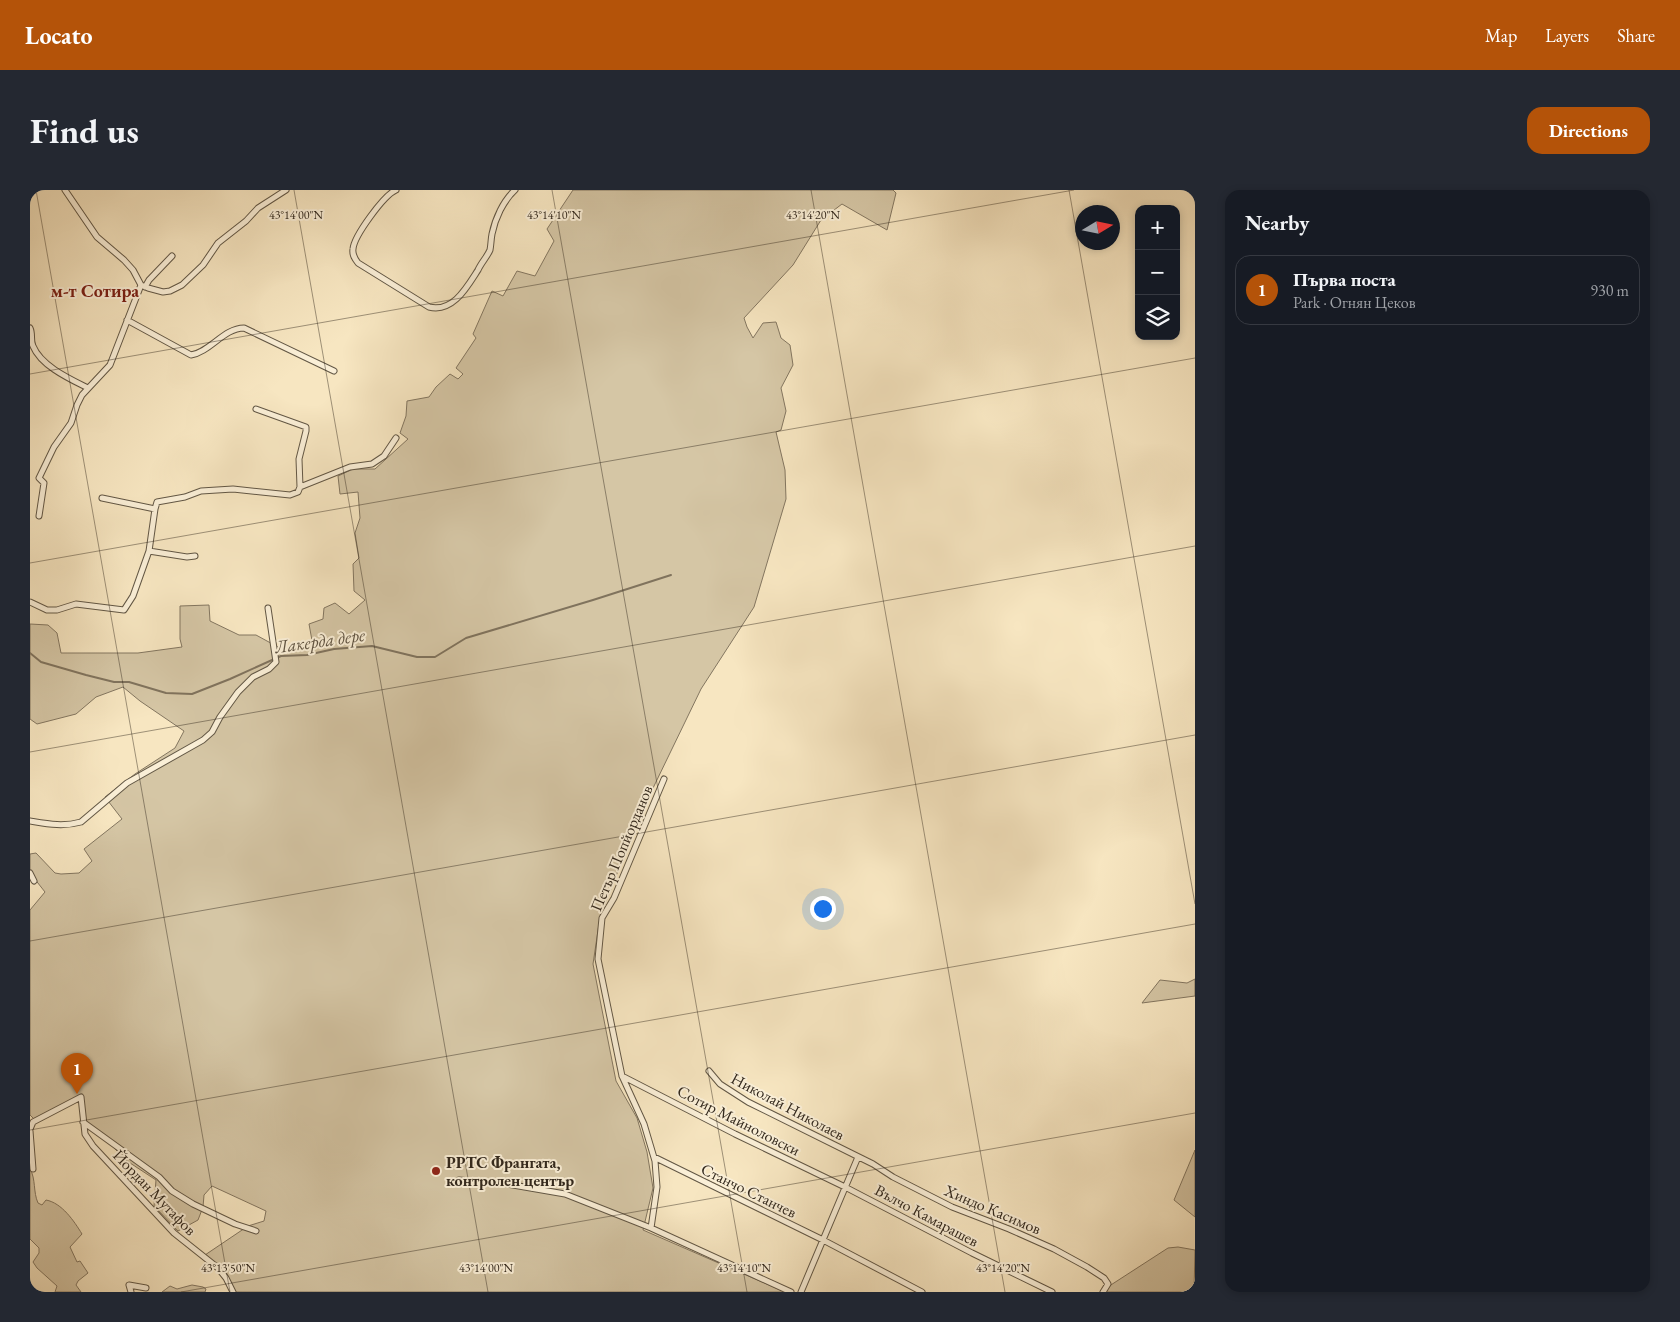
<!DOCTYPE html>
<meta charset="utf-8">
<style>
:root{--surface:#171b24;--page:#242831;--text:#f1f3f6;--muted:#9ea1a6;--line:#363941;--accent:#b45309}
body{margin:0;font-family:"EB Garamond",serif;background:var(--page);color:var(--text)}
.controls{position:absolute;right:15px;top:15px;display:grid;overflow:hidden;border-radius:10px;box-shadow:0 2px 8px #0003}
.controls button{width:45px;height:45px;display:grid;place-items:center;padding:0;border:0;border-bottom:1px solid var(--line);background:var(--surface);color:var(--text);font:25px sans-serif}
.compass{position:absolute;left:1045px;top:15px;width:45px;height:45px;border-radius:50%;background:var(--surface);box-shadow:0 2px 8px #0003;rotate:80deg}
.you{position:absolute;left:792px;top:718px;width:18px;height:18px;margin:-12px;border:4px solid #fff;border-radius:50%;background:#1a73e8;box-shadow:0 0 0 8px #1a73e833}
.badge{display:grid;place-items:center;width:32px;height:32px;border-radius:50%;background:var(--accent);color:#fff;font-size:16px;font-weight:700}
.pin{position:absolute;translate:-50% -41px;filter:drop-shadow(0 1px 2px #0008)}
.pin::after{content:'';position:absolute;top:26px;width:18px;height:15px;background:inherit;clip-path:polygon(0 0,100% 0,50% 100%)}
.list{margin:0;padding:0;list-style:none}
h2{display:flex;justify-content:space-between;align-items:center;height:65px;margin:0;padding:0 20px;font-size:21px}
h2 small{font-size:16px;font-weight:400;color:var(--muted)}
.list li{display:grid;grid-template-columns:32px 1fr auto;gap:15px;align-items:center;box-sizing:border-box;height:70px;margin:0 10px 10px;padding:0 10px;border:1px solid var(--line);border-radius:15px}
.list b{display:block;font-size:19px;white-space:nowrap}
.list p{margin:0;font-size:16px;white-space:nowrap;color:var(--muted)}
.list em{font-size:16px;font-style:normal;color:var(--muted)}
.icon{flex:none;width:28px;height:28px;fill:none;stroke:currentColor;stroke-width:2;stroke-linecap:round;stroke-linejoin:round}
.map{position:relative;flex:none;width:1165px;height:1102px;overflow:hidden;border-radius:15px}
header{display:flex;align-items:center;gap:30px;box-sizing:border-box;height:70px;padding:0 25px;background:var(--accent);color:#fff}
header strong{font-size:24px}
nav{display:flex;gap:28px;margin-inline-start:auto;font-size:18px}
.intro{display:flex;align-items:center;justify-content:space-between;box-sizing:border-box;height:120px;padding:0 30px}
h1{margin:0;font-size:35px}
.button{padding:12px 22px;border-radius:15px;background:var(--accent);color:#fff;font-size:18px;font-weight:700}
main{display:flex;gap:30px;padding:0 30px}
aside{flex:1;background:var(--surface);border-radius:15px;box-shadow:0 2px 8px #0003}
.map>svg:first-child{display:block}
</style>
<header>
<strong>Locato</strong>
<nav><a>Map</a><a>Layers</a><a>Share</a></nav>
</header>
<div class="intro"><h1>Find us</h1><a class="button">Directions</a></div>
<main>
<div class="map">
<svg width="1165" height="1102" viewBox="0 0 1165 1102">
<rect width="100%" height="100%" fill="#f7e6c1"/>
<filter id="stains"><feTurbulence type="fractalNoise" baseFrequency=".004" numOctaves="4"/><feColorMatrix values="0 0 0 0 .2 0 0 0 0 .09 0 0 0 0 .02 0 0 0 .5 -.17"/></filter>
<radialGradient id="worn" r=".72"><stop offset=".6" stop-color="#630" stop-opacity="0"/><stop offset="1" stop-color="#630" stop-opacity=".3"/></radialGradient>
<path fill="#d5c6a5" stroke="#837660" d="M 543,0 L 863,0 L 866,3 L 857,40 L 812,14 L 791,30 L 763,75 L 714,128 L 717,137 L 723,148 L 733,133 L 746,132 L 751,148 L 760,155 L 763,175 L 751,198 L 756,221 L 751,240 L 746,242 L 755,280 L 756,309 L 724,417 L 671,499 L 609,627 L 570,727 L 563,774 L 586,891 L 607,928 L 617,962 L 623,998 L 613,1040 L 755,1102 L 204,1102 L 198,1088 L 175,1065 L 218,1036 L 234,1031 L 236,1021 L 182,996 L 174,1005 L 173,1017 L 168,1030 L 148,1041 L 124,1016 L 126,990 L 97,971 L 71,945 L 53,932 L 51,908 L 6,931 L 0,925 L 0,720 L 15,702 L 0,683 L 0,664 L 6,663 L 25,683 L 31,684 L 49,683 L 62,671 L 54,659 L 92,629 L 75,607 L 105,584 L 145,558 L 154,541 L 110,511 L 93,497 L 66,507 L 46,524 L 7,534 L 0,529 L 0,434 L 18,435 L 27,443 L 31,463 L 108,463 L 152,457 L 150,449 L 150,416 L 179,415 L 180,431 L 209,445 L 226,445 L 248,457 L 262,458 L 283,456 L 279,434 L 293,429 L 294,418 L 305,413 L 319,424 L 335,410 L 324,401 L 323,374 L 329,368 L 325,343 L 330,328 L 328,302 L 310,304 L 308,286 L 323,279 L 345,279 L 378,249 L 370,243 L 376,226 L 377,211 L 399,207 L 406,197 L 420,184 L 428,189 L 433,184 L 426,178 L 446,148 L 443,144 L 462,101 L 473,106 L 487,81 L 505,86 L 524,51 L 517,39 Z
M 1165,789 L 1165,806 L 1112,813 L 1130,790 L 1157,793 Z
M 1165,960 L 1165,1027 L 1144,1010 Z
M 0,979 C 6,989 3,1002 8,1013 L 12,1015 L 16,1010 C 32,1013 44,1031 52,1044 L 40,1057 L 47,1072 L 50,1071 L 58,1083 L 48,1091 L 46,1095 L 51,1102 L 25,1102 L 27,1096 L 7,1078 L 3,1072 L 9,1063 L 9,1058 L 0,1049 Z
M 1148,1057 L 1165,1060 L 1164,1102 L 1070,1102 L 1138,1058 Z
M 162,1095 L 173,1097 L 176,1099 L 175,1102 L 132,1102 L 140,1096 L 147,1099 Z"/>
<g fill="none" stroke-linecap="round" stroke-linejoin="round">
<path stroke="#80735d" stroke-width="2" d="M 0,463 L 11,472 L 56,485 L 84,492 L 99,492 L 136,503 L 162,504 L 200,489 L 251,466 L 277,465 L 304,459 L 342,456 L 387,467 L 405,467 L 436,448 L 563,410 L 641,385"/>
<defs>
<path id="street" d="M 35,0 L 67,47 L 94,70 L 103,80 L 111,95
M 366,0 C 354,5 324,46 323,59 C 322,65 325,69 328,73 L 399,117 C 423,123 437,97 448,80 C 451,73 457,67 460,60 C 461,55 461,49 462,44 C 465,29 473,11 485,0
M 115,97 L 119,90 L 142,66
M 97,130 L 161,165 C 180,162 194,138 214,138 L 304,181
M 0,138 C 3,144 0,150 3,156 C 11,176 40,189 58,198
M 226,219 L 276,237 L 276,241 L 269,269 L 270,297
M 72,308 L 125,319
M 9,326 L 14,293 L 9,288 L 24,257 L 41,233 L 47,215 L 52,205 L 80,175 L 111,95 L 118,98 L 133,102 L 140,101 L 152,95 L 173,75 L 188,53 L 216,31 L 228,18 L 256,0
M 119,361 L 157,367 L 165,366
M 0,412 L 17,420 L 27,420 L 46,414 L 94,420 L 103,406 L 119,361 L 125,319 L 127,312 L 155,307 L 171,301 L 203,299 L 260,305 L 268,302 L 270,297 L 320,277 L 342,274 L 354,266 L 366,248
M 0,631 C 18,634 33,637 51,632 L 97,593 L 173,550 L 182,542 L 190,527 L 208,502 L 223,487 L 239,479 L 246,472 L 238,418
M 0,683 L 4,691
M 679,881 L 690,894 L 718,912 L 843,974 L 863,987 L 922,1017 L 979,1039 L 1024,1059 L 1057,1077 L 1074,1088 L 1078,1094 L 1073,1102
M 592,886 L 705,944 L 815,997 L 942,1063 L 1022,1102
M 53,932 L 129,987 L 142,1001 L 163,1014 L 205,1034 L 226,1041
M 0,939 L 3,932 L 51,907 L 55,944 L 63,956 L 144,1043 L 188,1078 L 196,1088 L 203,1102
M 0,941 L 3,979
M 624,967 L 793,1050 L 892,1102
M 429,990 L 477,994 L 535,1004 L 621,1038 L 761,1102
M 621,1038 L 627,997 L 625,971 L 614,934 L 592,886 L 568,769 L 572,728 L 584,708 L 634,589
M 101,1102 L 99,1095 L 116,1098
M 771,1102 L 828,967"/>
</defs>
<use href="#street" stroke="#625745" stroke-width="7"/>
<use href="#street" stroke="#faefd7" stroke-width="5"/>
</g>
<path fill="none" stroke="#31271c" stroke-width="1" stroke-opacity="0.45" d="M 6,0 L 200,1102M 264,0 L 458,1102M 522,0 L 717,1102M 781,0 L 975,1102M 1039,0 L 1165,714M 0,184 L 1044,0M 0,373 L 1165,168M 0,562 L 1165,356M 0,751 L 1165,545M 0,940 L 1165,734M 151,1102 L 1165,923"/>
<circle fill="#8f2418" stroke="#faefd7" stroke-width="2" cx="406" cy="981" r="5"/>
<g text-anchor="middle" stroke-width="4" stroke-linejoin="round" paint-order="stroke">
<g font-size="16" fill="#31271c" stroke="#faefd7">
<text transform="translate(591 658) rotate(-67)" y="6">Петър Попйорданов</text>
<text transform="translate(758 916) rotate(28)" y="6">Николай Николаев</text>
<text transform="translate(709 930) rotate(27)" y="6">Сотир Майноловски</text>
<text transform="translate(719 1000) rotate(26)" y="6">Станчо Станчев</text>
<text transform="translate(125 1002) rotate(46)" y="6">Йордан Мутафов</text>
<text transform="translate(963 1019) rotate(23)" y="6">Хиндо Касимов</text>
<text transform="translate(897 1025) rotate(28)" y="6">Вълчо Камарашев</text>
</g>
<g font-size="16" font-weight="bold" fill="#31271c" stroke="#faefd7" text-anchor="start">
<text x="416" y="978">РРТС Франгата,<tspan x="416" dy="18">контролен център</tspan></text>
</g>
<g font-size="18" font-weight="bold" fill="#7a1f14" stroke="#faefd7">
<text x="65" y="107">м-т Сотира</text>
</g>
<g font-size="18" font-style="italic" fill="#5f5342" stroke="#faefd7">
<text transform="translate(290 451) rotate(-8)" y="6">Лакерда дере</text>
</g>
</g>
<g font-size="12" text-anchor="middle" fill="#31271c" stroke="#faefd7" stroke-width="4" stroke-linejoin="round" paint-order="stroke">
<text x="266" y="29">43°14'00"N</text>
<text x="524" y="29">43°14'10"N</text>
<text x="783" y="29">43°14'20"N</text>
<text x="198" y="1082">43°13'50"N</text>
<text x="456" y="1082">43°14'00"N</text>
<text x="714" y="1082">43°14'10"N</text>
<text x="973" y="1082">43°14'20"N</text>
</g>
<rect width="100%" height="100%" filter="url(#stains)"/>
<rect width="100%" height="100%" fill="url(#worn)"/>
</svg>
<div class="controls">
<button>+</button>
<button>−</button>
<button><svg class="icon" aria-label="layers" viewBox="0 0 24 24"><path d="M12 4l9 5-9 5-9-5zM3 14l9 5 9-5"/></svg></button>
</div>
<svg class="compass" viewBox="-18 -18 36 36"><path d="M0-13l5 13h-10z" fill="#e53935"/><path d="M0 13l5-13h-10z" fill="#9ea1a6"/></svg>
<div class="you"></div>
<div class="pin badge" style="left:47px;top:904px">1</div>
</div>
<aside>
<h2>Nearby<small></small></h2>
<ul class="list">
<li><span class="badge">1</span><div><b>Първа поста</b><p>Park · Огнян Цеков</p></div><em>930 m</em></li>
</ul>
</aside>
</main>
